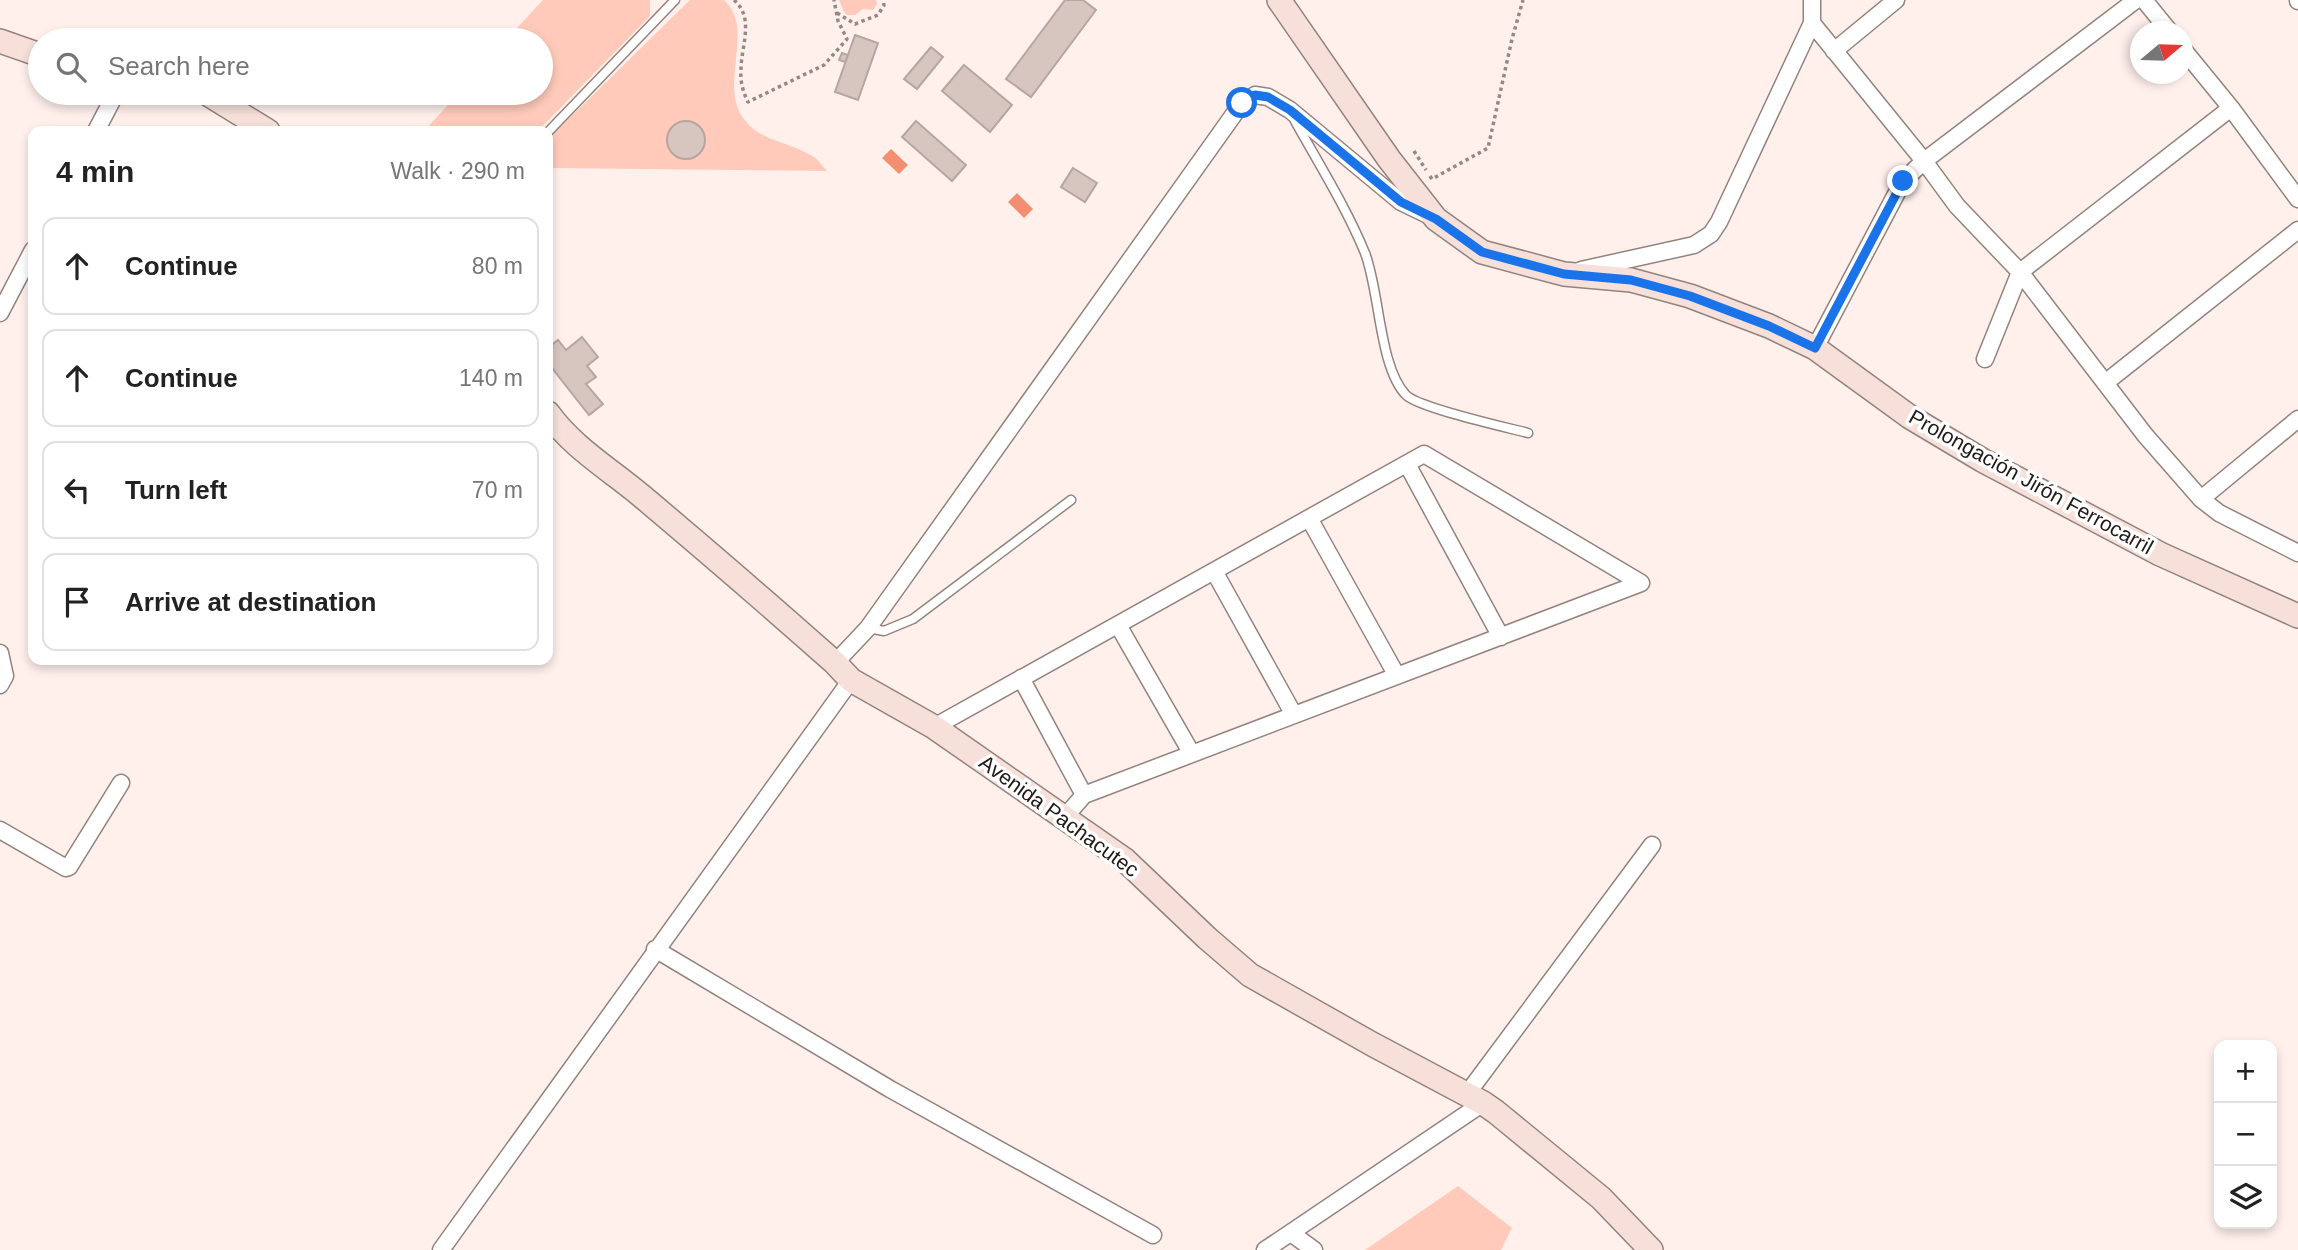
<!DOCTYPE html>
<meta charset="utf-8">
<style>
:root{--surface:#fff;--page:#f2f2f2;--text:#222;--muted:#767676;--line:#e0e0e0}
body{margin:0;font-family:Arial,sans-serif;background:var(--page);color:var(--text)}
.controls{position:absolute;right:21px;bottom:21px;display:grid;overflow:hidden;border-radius:14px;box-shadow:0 4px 10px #0003}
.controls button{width:63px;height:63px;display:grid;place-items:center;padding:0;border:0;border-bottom:2px solid var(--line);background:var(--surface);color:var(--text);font:35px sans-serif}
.compass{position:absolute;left:2130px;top:21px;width:63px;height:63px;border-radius:50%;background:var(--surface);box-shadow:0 4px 10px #0003;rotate:71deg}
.stop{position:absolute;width:21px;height:21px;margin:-16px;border:5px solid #1a73e8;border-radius:50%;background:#fff}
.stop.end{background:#1a73e8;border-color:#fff;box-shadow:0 2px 7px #0008}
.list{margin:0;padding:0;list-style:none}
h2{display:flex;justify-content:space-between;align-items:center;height:91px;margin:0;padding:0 28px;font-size:30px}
h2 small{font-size:23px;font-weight:400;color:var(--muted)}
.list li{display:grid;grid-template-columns:46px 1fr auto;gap:21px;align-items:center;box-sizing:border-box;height:98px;margin:0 14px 14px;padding:0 14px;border:2px solid var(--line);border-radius:14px}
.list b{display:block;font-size:26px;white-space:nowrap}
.list em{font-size:23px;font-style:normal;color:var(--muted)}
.icon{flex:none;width:38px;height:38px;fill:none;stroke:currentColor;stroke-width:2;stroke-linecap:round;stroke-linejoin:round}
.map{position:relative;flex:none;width:2298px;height:1250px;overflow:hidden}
.search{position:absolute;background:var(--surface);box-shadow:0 4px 10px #0003;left:28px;top:28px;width:525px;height:77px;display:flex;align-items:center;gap:18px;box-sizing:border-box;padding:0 24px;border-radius:38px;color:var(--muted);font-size:26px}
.panel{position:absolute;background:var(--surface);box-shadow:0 4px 10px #0003;left:28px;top:126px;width:525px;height:539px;border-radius:14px}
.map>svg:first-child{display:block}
</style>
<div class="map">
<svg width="2298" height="1250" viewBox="0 0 2298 1250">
<rect width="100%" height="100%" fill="#fff0ec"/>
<path fill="#ffcaba" d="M 543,0 L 650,0 L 650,16 L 538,131 L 424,131 L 459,93 L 541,93 L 541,40 L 506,40 Z
M 690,0 L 724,0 C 754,26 722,79 740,113 C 756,142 787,140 812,156 C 818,159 823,167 827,171 L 548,168 L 548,139 Z
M 839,0 L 876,0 L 877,4 L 873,10 L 863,9 L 855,15 L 847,15 L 844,12 Z
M 1458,1186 L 1512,1228 L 1501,1250 L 1365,1250 Z"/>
<path fill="#f38f70" d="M 891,149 L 908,165 L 899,174 L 882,158 Z
M 1017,193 L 1033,209 L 1024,218 L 1008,202 Z"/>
<path fill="#d7c5c0" stroke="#b6a5a0" stroke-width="2" d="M 1065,0 L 1083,0 L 1096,10 L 1031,97 L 1006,79 Z
M 855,35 L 878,43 L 858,100 L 835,92 Z
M 931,47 L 943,57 L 917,89 L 904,79 Z
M 842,53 L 848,55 L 845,62 L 839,60 Z
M 964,65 L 1012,105 L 990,132 L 942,91 Z
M667 140a19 19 0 1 1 38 0a19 19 0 1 1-38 0Z
M 916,121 L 966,165 L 952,181 L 902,137 Z
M 1073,168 L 1097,183 L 1085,202 L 1061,187 Z
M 582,337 L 598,357 L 587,366 L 596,377 L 586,384 L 603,404 L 589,415 L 548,363 L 548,348 L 558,340 L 566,350 Z"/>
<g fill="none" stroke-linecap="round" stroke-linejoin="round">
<defs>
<path id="lane" d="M 1295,121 C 1319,164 1346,207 1365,253 C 1380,292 1379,367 1406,395 C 1419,408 1505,427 1528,433
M 548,132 L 675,0
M 868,628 L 884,631 L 913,619 L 1071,500"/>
<path id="street" d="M 2144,0 L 2170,32
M 2298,0 L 2298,1
M 1812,23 L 1924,161 L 1957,206 L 2020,272 L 2145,435 L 2201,499 L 2219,513 L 2298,553
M 2182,48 L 2231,108 L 2298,199
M 1834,51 L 1896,0
M 96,131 L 116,93
M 1581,270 L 1694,245 L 1711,234 L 1719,222 L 1812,23 L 1812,0
M 0,313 L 33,250
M 1815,348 L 1903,181 L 1924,161 L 2136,0
M 1985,359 L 2020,272 L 2231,108
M 2105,383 L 2298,230
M 1407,464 L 1501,637
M 2201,499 L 2298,419
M 1309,518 L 1397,676
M 1214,571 L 1294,715
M 1118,625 L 1192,754
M 0,653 L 5,676 L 0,685
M 835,663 L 868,628 L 1242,103 L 1255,95 L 1268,97 L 1290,110 L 1401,202 L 1430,216
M 1021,678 L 1084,795
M 934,727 L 1424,454 L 1641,583
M 1064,818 L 1084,795 L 1641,583
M 0,830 L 66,868 L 69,867 L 121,783
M 655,949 L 890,1089 L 1153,1235
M 1467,1094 L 1652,845
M 1291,1233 L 1314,1250
M 441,1250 L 851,680
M 1265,1250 L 1483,1103"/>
<path id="secondary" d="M 1279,0 L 1389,159 L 1436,219 L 1482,252 L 1564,274 L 1631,280 L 1690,296 L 1769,326 L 1815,348 L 1910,417 L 1982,460 L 2160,554 L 2298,616
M 0,41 L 40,55
M 206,93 L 268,131
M 548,413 C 573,448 611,470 644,498 C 708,552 772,607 835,663 L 851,680 L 934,727 L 1125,860 L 1207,938 L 1250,975 L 1372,1044 L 1483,1103 L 1496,1112 L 1601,1198 L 1651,1250"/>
</defs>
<use href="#lane" stroke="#93837e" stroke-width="11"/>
<use href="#street" stroke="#93837e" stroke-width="19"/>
<use href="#secondary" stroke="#93837e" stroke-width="26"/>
<path stroke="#948986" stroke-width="3.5" stroke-dasharray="3.5 3.5" stroke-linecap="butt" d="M 734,0 C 755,18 741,47 741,69 C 740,81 743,92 748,102 L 824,65 L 847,39 L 838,21 L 834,0
M 837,13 L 855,24 L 878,15 L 884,5 L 883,0
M 1414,151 L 1426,170
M 1430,176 L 1432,179 L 1488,148 L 1512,39 L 1523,0"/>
<use href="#lane" stroke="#fff" stroke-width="8"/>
<use href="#street" stroke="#fff" stroke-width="16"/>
<use href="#secondary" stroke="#f6e0d9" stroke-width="23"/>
</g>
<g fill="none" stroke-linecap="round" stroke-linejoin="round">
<path stroke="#1a73e8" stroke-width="9" d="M 1242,103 L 1255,95 L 1268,97 L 1290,110 L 1401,202 L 1436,219 L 1482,252 L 1564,274 L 1631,280 L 1690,296 L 1769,326 L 1815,348 L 1903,181"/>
</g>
<g text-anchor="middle" stroke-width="7" stroke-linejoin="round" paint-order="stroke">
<g font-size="21" fill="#201917" stroke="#fff">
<text transform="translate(2031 482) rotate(29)" y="7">Prolongación Jirón Ferrocarril</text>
<text transform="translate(1059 816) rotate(36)" y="7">Avenida Pachacutec</text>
</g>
</g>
</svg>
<div class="controls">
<button>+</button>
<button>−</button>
<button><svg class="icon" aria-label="layers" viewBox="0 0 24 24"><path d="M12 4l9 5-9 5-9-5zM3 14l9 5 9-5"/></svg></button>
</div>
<svg class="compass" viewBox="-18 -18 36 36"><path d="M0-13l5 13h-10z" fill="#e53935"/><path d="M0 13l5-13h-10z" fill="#767676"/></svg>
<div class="stop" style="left:1242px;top:103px"></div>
<div class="stop end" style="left:1903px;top:181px"></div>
<div class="search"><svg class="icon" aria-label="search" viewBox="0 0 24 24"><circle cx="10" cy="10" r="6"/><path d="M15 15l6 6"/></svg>Search here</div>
<section class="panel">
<h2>4 min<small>Walk · 290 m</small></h2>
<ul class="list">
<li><svg class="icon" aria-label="ahead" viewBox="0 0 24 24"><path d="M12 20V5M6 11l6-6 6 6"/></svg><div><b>Continue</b></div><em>80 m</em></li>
<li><svg class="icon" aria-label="ahead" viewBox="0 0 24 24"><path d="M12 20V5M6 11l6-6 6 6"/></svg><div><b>Continue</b></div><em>140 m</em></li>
<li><svg class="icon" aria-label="left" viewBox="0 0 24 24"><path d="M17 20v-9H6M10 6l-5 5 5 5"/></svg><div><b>Turn left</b></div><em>70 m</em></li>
<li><svg class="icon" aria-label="arrive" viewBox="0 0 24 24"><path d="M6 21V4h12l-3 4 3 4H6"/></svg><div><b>Arrive at destination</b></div></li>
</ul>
</section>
</div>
